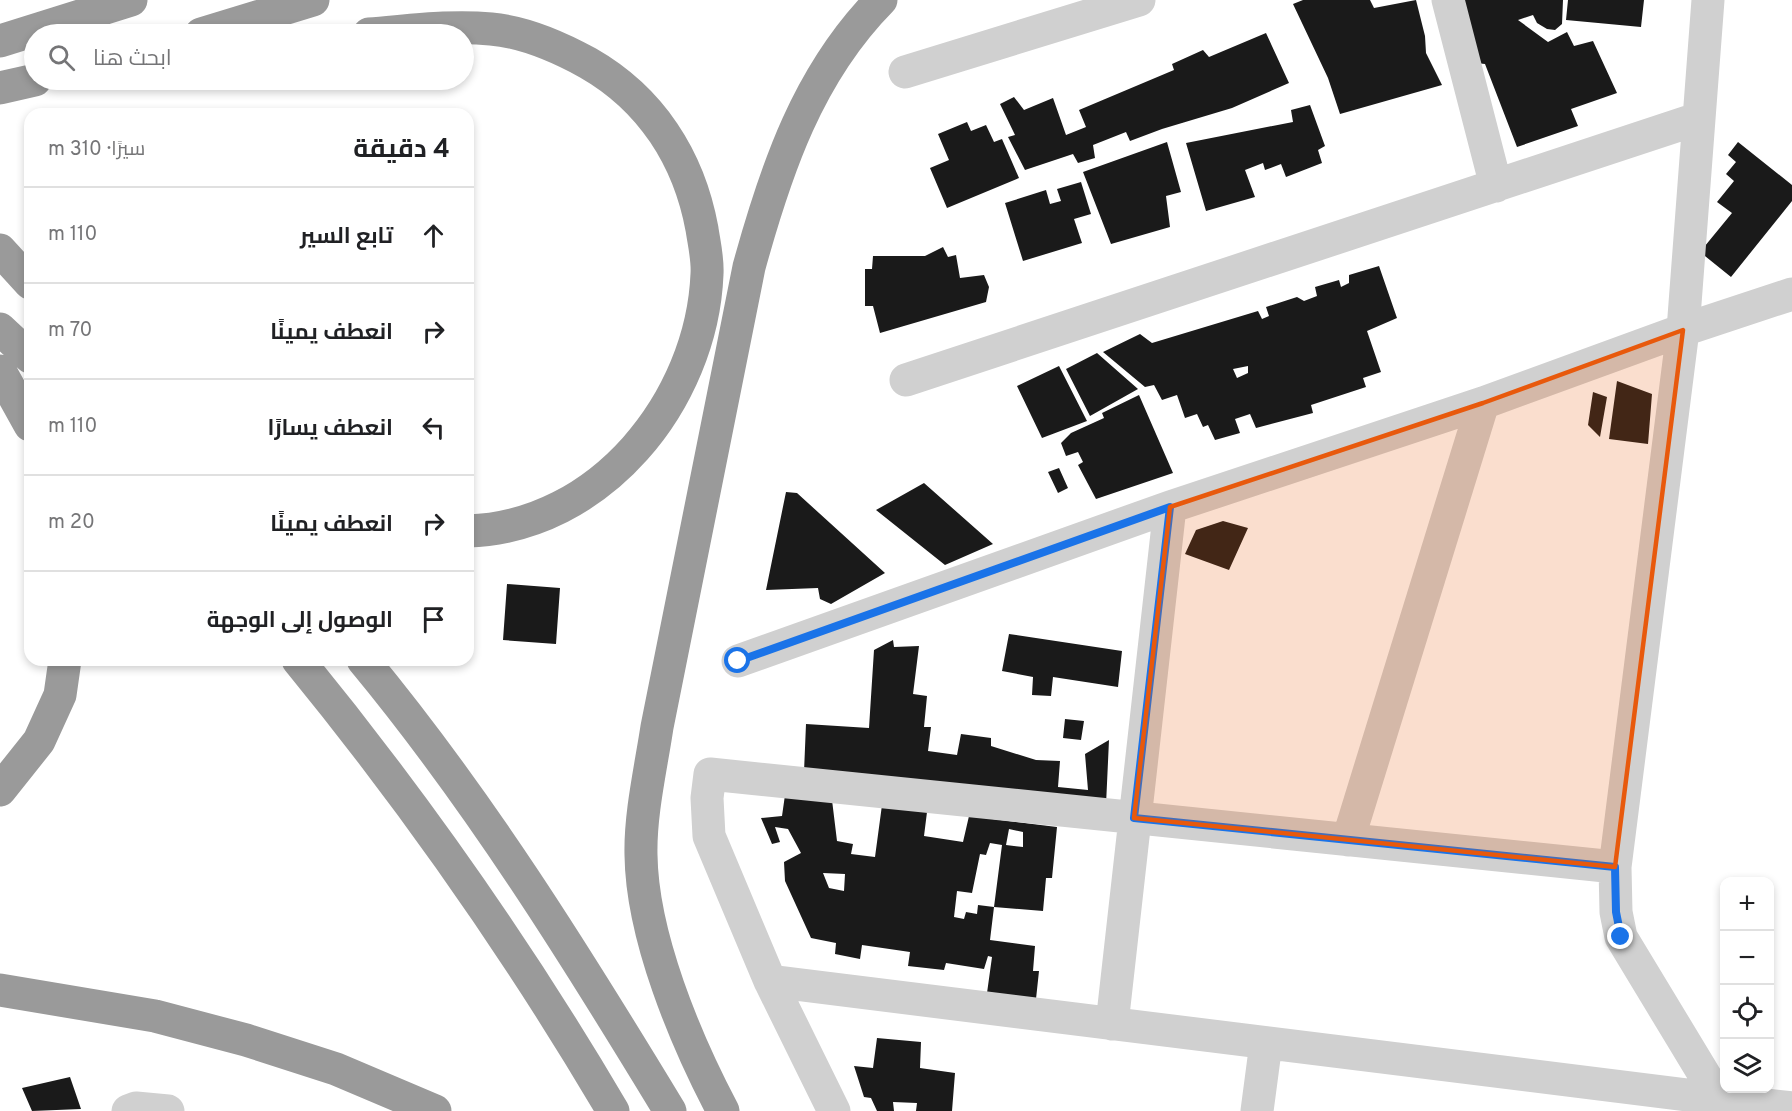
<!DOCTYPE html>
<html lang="ar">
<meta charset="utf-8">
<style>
:root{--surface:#fff;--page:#f2f2f2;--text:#202124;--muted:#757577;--line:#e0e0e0}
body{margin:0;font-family:Overpass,Cairo,sans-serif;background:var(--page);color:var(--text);direction:rtl}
.controls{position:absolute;right:18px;bottom:18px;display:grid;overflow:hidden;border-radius:12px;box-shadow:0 3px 9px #0003}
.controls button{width:54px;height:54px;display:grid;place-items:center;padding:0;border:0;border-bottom:2px solid var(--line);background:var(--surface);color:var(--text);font:30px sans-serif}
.stop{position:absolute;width:18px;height:18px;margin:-14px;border:4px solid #1a73e8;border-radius:50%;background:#fff}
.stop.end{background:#1a73e8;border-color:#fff;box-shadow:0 2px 6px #0008}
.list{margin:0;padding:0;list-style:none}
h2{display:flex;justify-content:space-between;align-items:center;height:78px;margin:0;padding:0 24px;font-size:26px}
h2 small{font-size:20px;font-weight:400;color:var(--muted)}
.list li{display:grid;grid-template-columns:39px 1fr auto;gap:18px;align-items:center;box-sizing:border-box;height:96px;padding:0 24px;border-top:2px solid var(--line)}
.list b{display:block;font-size:22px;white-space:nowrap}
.list em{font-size:20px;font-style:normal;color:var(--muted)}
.icon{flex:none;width:33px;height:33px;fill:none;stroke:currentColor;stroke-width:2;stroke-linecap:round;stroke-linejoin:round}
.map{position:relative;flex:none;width:1792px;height:1111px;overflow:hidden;direction:ltr}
.search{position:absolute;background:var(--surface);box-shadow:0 3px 9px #0003;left:24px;top:24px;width:450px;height:66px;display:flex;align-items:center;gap:15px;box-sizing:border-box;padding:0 21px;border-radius:33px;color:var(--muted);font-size:22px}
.panel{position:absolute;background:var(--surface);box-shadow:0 3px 9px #0003;left:24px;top:108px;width:450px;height:558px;border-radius:18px;direction:rtl}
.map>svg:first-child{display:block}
</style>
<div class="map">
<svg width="1792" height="1111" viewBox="0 0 1792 1111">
<rect width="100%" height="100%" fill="#fff"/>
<path fill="#1a1a1a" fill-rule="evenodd" d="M 1303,0 L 1370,0 L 1374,8 L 1416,0 L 1425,36 L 1426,53 L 1442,85 L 1340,114 L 1328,78 L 1293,4 Z
M 1460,0 L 1563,0 L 1562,24 L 1555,30 L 1547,29 L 1537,23 L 1533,15 L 1518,20 L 1548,42 L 1567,32 L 1574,46 L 1593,41 L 1617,93 L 1571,109 L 1578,126 L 1517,147 L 1485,64 L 1476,63 Z
M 1568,0 L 1644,0 L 1641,27 L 1566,20 Z
M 1266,33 L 1289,83 L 1232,108 L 1162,129 L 1130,141 L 1126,132 L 1093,145 L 1095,158 L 1078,163 L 1073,154 L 1025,170 L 1008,137 L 1015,135 L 1000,104 L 1014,97 L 1024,110 L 1053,98 L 1066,135 L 1086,127 L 1079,110 L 1174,70 L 1172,64 L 1203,50 L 1209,57 Z
M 1310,105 L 1325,146 L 1318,150 L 1322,163 L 1286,177 L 1281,164 L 1265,170 L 1263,163 L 1245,170 L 1255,197 L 1206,211 L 1186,143 L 1293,122 L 1291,110 Z
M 967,122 L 971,131 L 986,125 L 994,142 L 1002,139 L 1019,178 L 947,208 L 930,168 L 949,160 L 938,134 Z
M 1167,142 L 1181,192 L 1166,196 L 1170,227 L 1111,244 L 1083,172 Z
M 1738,142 L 1792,185 L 1792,201 L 1731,277 L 1700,252 L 1732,213 L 1717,202 L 1734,181 L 1726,174 L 1736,162 L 1728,155 Z
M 1081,182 L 1091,214 L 1074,219 L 1082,243 L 1023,261 L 1005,203 L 1046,190 L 1050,204 L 1061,201 L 1057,189 Z
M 943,247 L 948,257 L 956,255 L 960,278 L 984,275 L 989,287 L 986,302 L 880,333 L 873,306 L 865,306 L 865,269 L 872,269 L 873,256 L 925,256 Z
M 1379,266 L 1397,318 L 1367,331 L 1381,372 L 1363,378 L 1366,387 L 1311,405 L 1313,413 L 1256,428 L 1250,414 L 1235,419 L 1240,433 L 1215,440 L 1208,425 L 1203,427 L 1197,414 L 1185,418 L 1177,395 L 1162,400 L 1154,385 L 1145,387 L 1103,352 L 1140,334 L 1152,343 L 1258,311 L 1262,319 L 1269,316 L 1266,307 L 1297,297 L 1304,301 L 1317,296 L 1315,287 L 1339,280 L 1341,287 L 1349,283 L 1349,275 ZM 1248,366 L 1248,373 L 1237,378 L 1233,369 Z
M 1097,353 L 1138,389 L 1090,416 L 1066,369 Z
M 1059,366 L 1087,421 L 1042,438 L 1017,386 Z
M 1617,381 L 1652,394 L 1648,444 L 1609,439 Z
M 1593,392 L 1607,397 L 1600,437 L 1588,425 Z
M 1139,395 L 1173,473 L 1096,499 L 1078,465 L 1083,462 L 1078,452 L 1066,456 L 1061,443 L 1071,433 L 1104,418 L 1102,413 Z
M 1059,468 L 1068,488 L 1058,493 L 1048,472 Z
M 924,483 L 993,544 L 945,565 L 876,510 Z
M 786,492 L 797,493 L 885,573 L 831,604 L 820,599 L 818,588 L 766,590 Z
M 1223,521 L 1248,528 L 1229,570 L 1185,554 L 1196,530 Z
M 507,584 L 560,588 L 556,644 L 503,640 Z
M 1009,634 L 1122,651 L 1118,687 L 1053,677 L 1051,696 L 1032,695 L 1033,677 L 1002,671 Z
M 893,640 L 894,647 L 919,646 L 913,694 L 927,696 L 924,727 L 931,727 L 928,751 L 957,755 L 961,734 L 991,738 L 991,746 L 1036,760 L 1060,761 L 1058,787 L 1088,790 L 1085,754 L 1109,740 L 1106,805 L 804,772 L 806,724 L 869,728 L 874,650 Z
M 1065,719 L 1084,721 L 1081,740 L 1063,738 Z
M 785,795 L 832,800 L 837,841 L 853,844 L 851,854 L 875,857 L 882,805 L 927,812 L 924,836 L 963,842 L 969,816 L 1057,827 L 1052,878 L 1046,878 L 1043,911 L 994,907 L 990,940 L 1035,946 L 1033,971 L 1039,971 L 1036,999 L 987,993 L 992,957 L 988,956 L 984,969 L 946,963 L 944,970 L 908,966 L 910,952 L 862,945 L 860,959 L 835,954 L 836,943 L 811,938 L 785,881 L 784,862 L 801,853 L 788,829 L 775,827 L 780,842 L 772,844 L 761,818 L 782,816 ZM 1009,829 L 1023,832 L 1023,847 L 1006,845 ZM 990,843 L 1002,845 L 994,907 L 978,905 L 977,914 L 966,912 L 964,919 L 954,917 L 957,891 L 972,893 L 980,854 L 986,855 ZM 823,873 L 845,874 L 844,891 L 829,888 Z
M 877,1038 L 921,1042 L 920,1068 L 955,1073 L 952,1111 L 916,1111 L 917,1103 L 893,1102 L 894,1111 L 877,1111 L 871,1098 L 864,1097 L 854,1066 L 873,1068 Z
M 70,1077 L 81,1109 L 32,1111 L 22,1088 Z"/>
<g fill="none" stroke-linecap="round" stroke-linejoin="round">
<path stroke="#d0d0d0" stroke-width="33" d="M 1448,0 L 1496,186
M 1708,0 L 1683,330 L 1615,867 L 1616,912 L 1621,937 L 1719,1099
M 905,72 L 1139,0
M 906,380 L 1697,119
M 738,661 L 1170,507 L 1483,403 L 1683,330 L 1792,294
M 1348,840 L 1483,403
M 770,981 L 1792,1108
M 1112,1024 L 1170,507
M 128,1111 L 136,1108 L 168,1111
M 834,1111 L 770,981 L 709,836 L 707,798 L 710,774 L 1615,867
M 1257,1111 L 1266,1043"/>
<path stroke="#9a9a9a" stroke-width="33" d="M 201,34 L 313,0
M 369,34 C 409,31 450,25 491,29 C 525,32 559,47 588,63 C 651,99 689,158 702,229 C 704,243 708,259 707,274 C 702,401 600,527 468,531
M 0,41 L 131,0
M 0,88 L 35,80
M 0,250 L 30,283
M 0,329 L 30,357
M 0,371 L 30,425
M 298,660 C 415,803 520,953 613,1111
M 363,660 C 479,800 576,956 670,1111
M 0,790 L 39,741 L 60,695 L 65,660
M 0,990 L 155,1016 L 246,1040 L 336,1069 L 435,1111
M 723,1111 C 685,1039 642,936 641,855 C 640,814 651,767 657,727 L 749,267 C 776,169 808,74 881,0"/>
</g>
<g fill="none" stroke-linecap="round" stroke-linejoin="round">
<path stroke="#1a73e8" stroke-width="8" d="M 738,661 L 1170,507 L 1134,818 L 1615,867 L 1616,912 L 1621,937"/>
</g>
<path fill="#e8590c" fill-opacity="0.2" stroke="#e8590c" stroke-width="4.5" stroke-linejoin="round" d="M 1683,330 L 1615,867 L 1134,818 L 1170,507 L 1483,403 Z"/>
</svg>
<div class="controls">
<button>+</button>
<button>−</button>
<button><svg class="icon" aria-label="locate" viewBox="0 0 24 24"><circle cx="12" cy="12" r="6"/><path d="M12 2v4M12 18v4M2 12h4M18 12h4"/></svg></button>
<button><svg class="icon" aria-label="layers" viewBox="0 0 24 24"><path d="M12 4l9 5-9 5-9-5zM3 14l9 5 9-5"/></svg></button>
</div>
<div class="stop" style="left:738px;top:661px"></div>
<div class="stop end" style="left:1621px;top:937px"></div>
<div class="search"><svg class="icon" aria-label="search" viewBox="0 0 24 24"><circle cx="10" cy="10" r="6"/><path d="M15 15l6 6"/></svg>ابحث هنا</div>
<section class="panel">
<h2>4 دقيقة<small>سيرًا · 310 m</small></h2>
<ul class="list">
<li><svg class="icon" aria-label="ahead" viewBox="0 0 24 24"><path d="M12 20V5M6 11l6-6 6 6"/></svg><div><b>تابع السير</b></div><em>110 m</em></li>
<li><svg class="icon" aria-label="right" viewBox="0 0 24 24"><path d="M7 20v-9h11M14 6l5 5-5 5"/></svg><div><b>انعطف يمينًا</b></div><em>70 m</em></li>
<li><svg class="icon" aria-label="left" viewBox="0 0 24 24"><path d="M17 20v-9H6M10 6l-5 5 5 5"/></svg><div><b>انعطف يسارًا</b></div><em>110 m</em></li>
<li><svg class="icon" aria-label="right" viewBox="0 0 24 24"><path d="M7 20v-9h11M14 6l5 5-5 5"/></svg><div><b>انعطف يمينًا</b></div><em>20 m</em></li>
<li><svg class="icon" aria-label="arrive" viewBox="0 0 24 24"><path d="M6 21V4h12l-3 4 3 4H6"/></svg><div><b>الوصول إلى الوجهة</b></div></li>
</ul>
</section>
</div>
